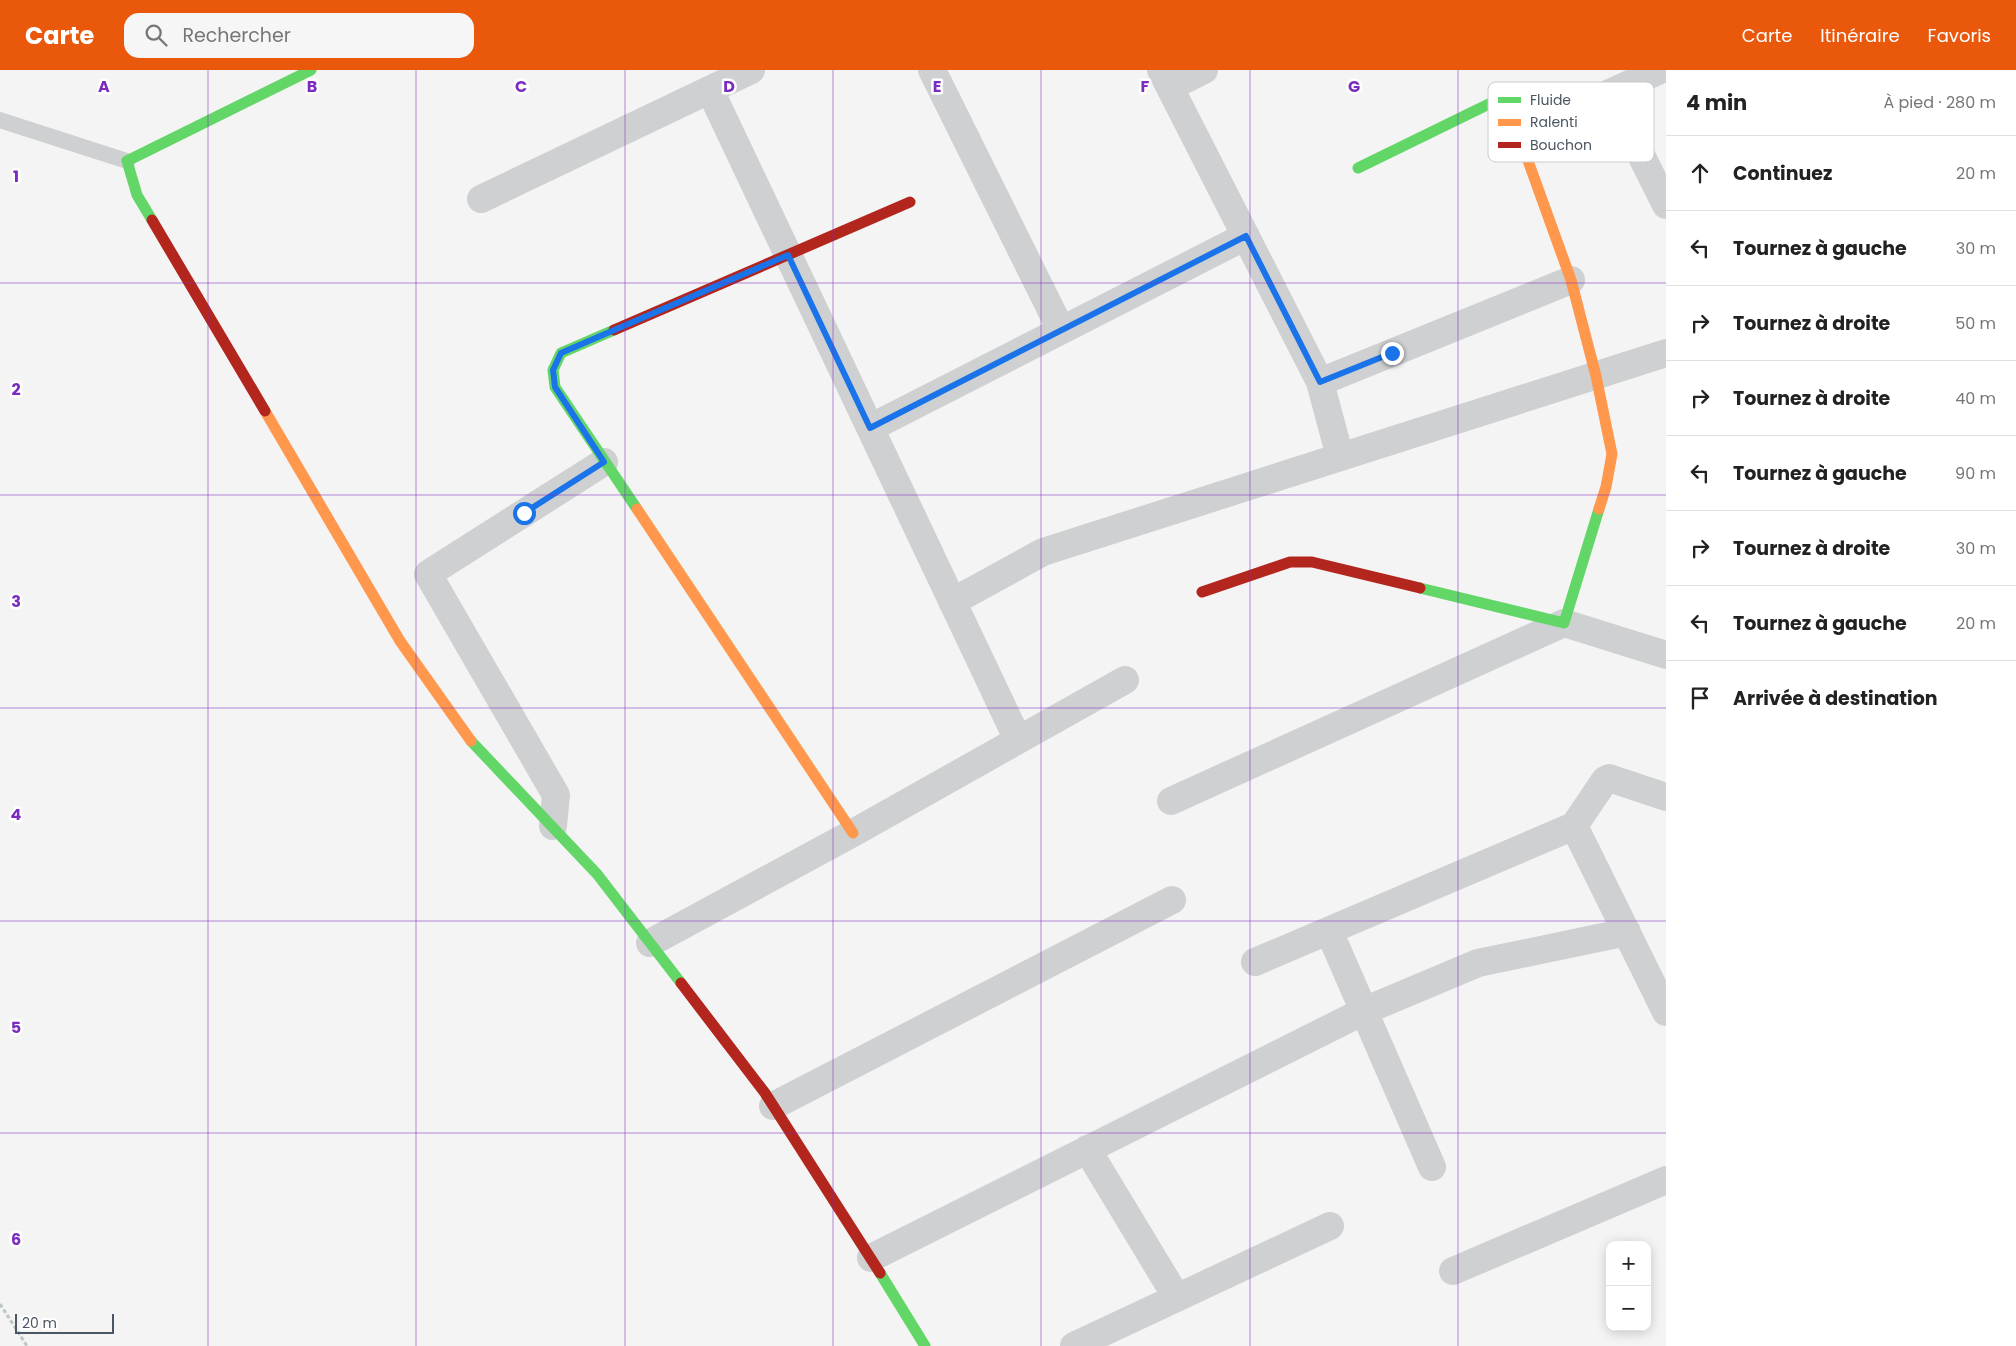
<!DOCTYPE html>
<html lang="fr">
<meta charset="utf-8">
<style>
:root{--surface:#fff;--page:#f6f6f6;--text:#222;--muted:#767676;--line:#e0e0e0;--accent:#ea580c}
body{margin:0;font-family:Poppins,sans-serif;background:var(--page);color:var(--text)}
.controls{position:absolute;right:15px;bottom:15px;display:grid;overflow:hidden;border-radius:10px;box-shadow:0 2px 12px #0003}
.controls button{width:45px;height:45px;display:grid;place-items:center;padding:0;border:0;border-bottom:1px solid var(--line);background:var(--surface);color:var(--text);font:25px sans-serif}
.scale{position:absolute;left:15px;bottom:12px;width:99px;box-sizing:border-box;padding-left:5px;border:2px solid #4a5661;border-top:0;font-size:14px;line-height:18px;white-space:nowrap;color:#4a5661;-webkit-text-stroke:4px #fff;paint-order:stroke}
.stop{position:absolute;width:15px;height:15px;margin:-11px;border:4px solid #1a73e8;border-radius:50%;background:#fff}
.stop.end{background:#1a73e8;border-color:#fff;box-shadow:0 1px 5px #0008}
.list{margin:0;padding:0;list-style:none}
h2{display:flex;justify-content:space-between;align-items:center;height:65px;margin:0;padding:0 20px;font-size:21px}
h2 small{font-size:16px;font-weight:400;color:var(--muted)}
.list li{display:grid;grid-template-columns:32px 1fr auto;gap:15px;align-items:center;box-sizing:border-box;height:75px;padding:0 20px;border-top:1px solid var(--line)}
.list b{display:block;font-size:19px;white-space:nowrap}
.list em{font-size:16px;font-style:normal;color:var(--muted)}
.icon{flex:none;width:28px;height:28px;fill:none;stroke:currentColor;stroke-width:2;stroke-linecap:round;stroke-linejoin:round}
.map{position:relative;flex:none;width:1666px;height:1276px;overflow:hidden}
header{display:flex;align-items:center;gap:30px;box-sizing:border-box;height:70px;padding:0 25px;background:var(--accent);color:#fff}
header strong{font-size:24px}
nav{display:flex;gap:28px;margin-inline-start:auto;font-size:18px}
.search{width:350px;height:45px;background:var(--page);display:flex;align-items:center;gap:12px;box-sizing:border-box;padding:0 18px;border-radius:15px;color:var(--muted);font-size:19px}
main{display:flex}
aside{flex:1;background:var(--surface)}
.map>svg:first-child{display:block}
</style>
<header>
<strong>Carte</strong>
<div class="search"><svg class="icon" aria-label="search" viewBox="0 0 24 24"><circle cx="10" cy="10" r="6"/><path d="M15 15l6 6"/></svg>Rechercher</div>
<nav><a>Carte</a><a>Itinéraire</a><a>Favoris</a></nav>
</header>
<main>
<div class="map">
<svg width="1666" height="1276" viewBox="0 0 1666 1276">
<rect width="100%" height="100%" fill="#f4f4f4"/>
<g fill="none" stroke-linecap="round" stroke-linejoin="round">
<path stroke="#bcc7c4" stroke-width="3" stroke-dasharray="4 2.5" stroke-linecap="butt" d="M 0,1234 L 27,1276"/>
<path stroke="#ced0d2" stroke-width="16" d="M 0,50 L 127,91"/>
<path stroke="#ced0d2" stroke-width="28" d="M 932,0 L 1061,260
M 1161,0 L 1320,312 L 1340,387
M 1170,17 L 1204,0
M 710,20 L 1018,670
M 1610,23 L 1666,135
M 1520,64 L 1660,0
M 481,129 L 751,0
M 1320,312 L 1571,210
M 870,358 L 1246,166
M 952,532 L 1043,482 L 1666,283
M 1171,731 L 1564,553 L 1666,585
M 553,756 L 556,725 L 428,504 L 604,392
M 1574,756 L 1666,942
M 1329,861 L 1432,1097
M 650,873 L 853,763 L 1125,610
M 1255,892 L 1574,756 L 1605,710 L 1609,708 L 1666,727
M 773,1036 L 1172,830
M 1087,1079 L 1177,1228
M 871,1188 L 1364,941 L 1478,893 L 1627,862
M 1453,1201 L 1666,1110
M 1074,1276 L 1330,1156"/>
<path stroke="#63d668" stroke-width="11" d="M 1358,98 L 1493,32 C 1515,37 1515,55 1522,74
M 152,150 L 137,125 L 127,91 L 311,0
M 614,260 L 561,283 L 553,300 L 555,317 L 637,439
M 1420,518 L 1564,553 L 1599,439
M 471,671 L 597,804 L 681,913
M 880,1203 L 925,1276"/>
<path stroke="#ff974d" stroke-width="11" d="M 1522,74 L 1571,210 L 1596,306 L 1612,384 L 1606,417 L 1599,439
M 265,341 L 400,571 L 471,671
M 637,439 L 853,763"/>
<path stroke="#b3261e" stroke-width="11" d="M 152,150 L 265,341
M 614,260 L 910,132
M 1202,522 L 1290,492 L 1312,492 L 1420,518
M 681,913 L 765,1023 L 880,1203"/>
</g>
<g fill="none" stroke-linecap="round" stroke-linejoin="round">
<path stroke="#1a73e8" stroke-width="6" d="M 524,443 L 604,392 L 555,317 L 553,300 L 561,283 L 788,185 L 870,358 L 1246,166 L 1320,312 L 1392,283"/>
</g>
<path fill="none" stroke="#7b2cbf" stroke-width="1" stroke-opacity="0.55" d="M 208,0 L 208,1276M 416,0 L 416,1276M 625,0 L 625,1276M 833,0 L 833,1276M 1041,0 L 1041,1276M 1250,0 L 1250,1276M 1458,0 L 1458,1276M 0,213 L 1666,213M 0,425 L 1666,425M 0,638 L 1666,638M 0,851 L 1666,851M 0,1063 L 1666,1063"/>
<rect x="1488" y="12" width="166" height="80" rx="8" fill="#fff" stroke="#c9ccd0" stroke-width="1"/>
<rect x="1498" y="27" width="23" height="6" fill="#63d668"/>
<rect x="1498" y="49" width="23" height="7" fill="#ff974d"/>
<rect x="1498" y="72" width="23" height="6" fill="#b3261e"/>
<g font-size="14" fill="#4a5661">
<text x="1530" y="35">Fluide</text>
<text x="1530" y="57">Ralenti</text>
<text x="1530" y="80">Bouchon</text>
</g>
<g font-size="16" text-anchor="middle" font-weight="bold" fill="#7b2cbf" stroke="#fff" stroke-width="5" stroke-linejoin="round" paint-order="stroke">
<text x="104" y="22">A</text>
<text x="312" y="22">B</text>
<text x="521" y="22">C</text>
<text x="729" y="22">D</text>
<text x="937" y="22">E</text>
<text x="1145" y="22">F</text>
<text x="1354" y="22">G</text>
<text x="16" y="112">1</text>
<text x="16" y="325">2</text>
<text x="16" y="537">3</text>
<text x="16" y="750">4</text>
<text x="16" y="963">5</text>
<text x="16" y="1175">6</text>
</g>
</svg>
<div class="controls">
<button>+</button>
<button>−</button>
</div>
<div class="scale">20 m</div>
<div class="stop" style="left:524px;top:443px"></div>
<div class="stop end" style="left:1392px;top:283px"></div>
</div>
<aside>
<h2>4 min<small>À pied · 280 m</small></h2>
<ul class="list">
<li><svg class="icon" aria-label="ahead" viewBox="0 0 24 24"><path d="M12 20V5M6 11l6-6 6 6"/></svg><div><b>Continuez</b></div><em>20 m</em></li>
<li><svg class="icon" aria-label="left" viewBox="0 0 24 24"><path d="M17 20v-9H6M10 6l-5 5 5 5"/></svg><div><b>Tournez à gauche</b></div><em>30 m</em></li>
<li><svg class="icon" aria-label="right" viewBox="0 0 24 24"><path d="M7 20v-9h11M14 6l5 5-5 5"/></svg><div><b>Tournez à droite</b></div><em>50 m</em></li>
<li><svg class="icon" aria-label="right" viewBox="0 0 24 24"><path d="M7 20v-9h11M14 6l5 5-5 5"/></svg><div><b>Tournez à droite</b></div><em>40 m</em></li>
<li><svg class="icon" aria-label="left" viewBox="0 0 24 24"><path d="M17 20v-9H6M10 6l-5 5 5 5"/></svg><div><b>Tournez à gauche</b></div><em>90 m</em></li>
<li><svg class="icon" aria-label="right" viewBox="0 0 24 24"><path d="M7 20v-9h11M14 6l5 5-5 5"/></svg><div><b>Tournez à droite</b></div><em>30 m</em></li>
<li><svg class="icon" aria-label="left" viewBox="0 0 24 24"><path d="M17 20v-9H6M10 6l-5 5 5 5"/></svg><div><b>Tournez à gauche</b></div><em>20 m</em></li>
<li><svg class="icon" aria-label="arrive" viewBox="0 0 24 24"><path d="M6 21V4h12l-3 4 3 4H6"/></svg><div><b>Arrivée à destination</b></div></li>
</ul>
</aside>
</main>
